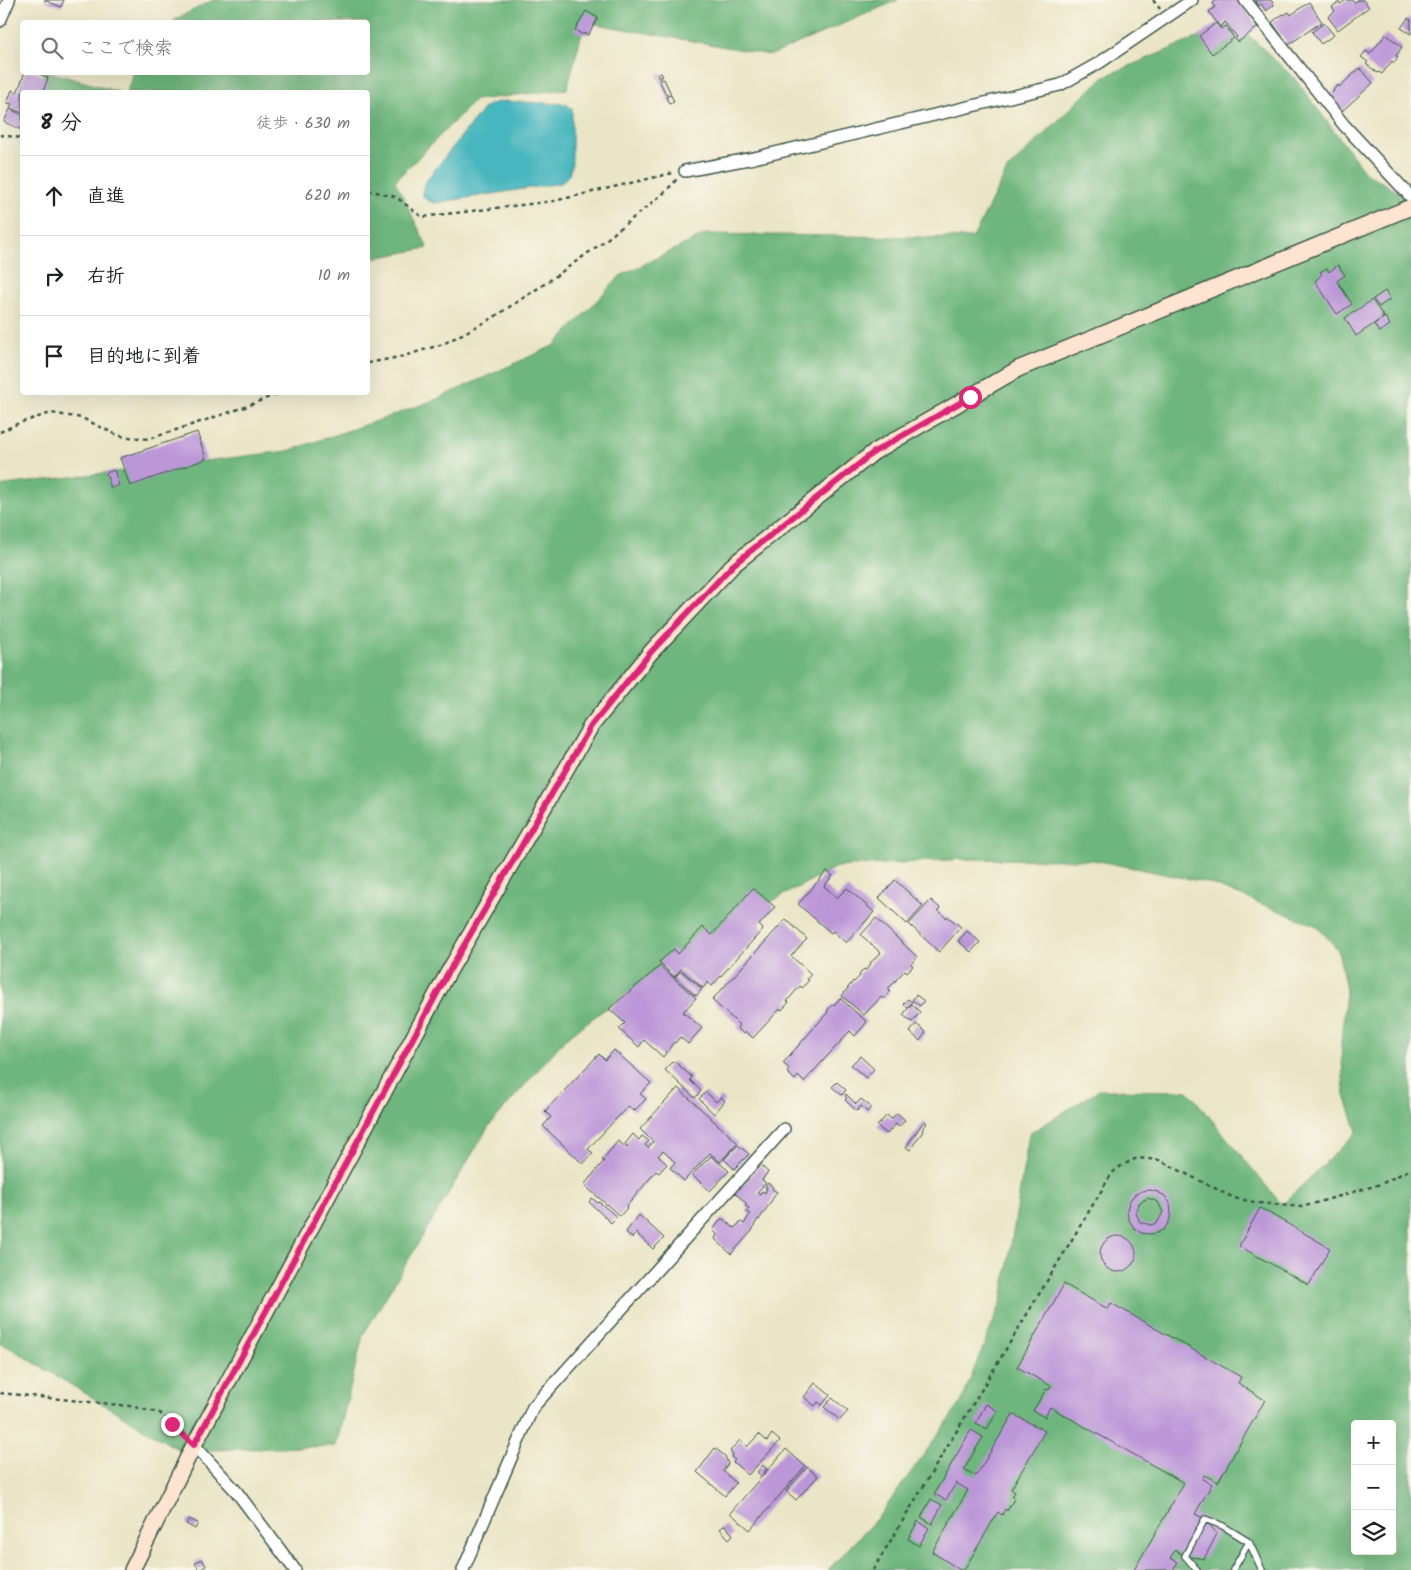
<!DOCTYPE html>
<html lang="ja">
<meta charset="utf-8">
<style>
:root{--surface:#fff;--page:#f2f2f2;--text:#202124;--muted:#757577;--line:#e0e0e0}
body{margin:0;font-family:Kalam,"Klee One",sans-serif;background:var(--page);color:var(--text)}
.controls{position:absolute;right:15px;bottom:15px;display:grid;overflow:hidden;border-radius:5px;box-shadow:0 5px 20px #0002}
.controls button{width:45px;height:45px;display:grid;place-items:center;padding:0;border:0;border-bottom:1px solid var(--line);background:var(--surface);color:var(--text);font:25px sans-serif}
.stop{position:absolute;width:15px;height:15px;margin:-11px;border:4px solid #db2777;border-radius:50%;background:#fff}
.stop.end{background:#db2777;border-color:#fff;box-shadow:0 1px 5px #0008}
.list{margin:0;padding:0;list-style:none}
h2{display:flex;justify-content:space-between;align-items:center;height:65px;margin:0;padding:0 20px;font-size:21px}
h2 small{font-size:16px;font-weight:400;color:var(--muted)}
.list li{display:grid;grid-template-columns:32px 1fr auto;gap:15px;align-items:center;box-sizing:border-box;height:80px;padding:0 20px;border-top:1px solid var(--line)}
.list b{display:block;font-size:19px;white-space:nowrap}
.list em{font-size:16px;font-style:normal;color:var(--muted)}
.icon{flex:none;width:28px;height:28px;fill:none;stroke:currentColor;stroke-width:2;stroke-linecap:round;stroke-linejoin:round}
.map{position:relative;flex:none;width:1411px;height:1570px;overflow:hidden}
.search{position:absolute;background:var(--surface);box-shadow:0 5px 20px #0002;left:20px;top:20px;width:350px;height:55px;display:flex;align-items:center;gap:12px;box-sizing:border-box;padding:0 18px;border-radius:5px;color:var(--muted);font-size:19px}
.panel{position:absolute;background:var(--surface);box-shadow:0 5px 20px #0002;left:20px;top:90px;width:350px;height:305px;border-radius:5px}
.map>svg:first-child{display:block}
</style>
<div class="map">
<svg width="1411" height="1570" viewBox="0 0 1411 1570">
<rect width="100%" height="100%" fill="#fbf7ec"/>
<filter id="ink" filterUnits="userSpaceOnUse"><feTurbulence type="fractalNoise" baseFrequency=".02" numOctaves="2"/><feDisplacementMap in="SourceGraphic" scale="10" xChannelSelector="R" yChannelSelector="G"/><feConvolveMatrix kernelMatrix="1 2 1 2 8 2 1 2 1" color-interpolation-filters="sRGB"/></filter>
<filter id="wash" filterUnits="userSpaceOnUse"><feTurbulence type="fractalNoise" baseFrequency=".0096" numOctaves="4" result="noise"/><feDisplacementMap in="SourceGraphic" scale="20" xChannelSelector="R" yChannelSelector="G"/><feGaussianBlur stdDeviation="1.12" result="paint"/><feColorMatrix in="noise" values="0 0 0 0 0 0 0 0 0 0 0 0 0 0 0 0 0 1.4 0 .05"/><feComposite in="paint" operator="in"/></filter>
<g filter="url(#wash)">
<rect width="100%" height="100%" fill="#eae5c6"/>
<path fill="#6eb67d" stroke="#467a58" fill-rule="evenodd" d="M 213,0 L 898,0 L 771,55 L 585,22 L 567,89 L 475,100 L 395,181 L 428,248 L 368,259 L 368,92 L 127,92 L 133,73 L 368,72 L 368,22 L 173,22 L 178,18 Z
M 1235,22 L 1295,79 L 1365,172 L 1411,200 L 1411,1570 L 828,1570 L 880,1515 L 961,1403 L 1002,1300 L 1029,1134 L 1099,1090 L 1188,1091 L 1282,1205 L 1357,1132 L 1344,1092 L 1341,1043 L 1346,990 L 1338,950 L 1317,926 L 1209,883 L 1094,860 L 964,859 L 836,867 L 694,943 L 566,1038 L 489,1126 L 363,1335 L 336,1446 L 181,1451 L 5,1345 L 0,1344 L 0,487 L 5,485 L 288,451 L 388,417 L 437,399 L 555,345 L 620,276 L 706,234 L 973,238 L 1007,170 L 1103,77 ZM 1355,1424 L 1392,1424 L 1392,1551 L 1355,1551 Z
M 45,72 L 53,73 L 119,92 L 36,92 Z"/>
<path fill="#47b6be" stroke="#337a79" d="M 503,101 L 566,104 L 572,109 L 572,163 L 569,175 L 561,183 L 435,203 C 417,198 421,190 429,177 L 483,109 L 490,104 Z"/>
<g id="blocks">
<path fill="#bc97d8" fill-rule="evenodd" d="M 44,0 L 64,0 L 61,7 Z
M 1217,0 L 1238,0 L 1258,27 L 1238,42 L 1235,39 L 1237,37 L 1225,22 L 1220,27 L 1209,12 L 1215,7 L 1213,3 Z
M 1255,0 L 1271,0 L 1274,5 L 1266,11 L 1261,4 L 1259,6 Z
M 1346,0 L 1352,0 L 1354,3 L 1358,0 L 1363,0 L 1369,7 L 1338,30 L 1328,17 L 1335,11 L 1332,7 L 1339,2 L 1340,4 Z
M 1309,2 L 1322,22 L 1288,45 L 1272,22 L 1283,14 L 1284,15 L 1289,12 L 1291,15 Z
M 586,11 L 598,18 L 588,35 L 584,33 L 583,35 L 575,30 Z
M 1408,18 L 1411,20 L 1411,34 L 1401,28 Z
M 1216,23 L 1221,29 L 1226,26 L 1234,38 L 1212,54 L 1199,36 Z
M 1324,23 L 1334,35 L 1321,44 L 1312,32 Z
M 1386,34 L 1402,47 L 1396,56 L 1398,57 L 1394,63 L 1392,61 L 1382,74 L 1379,72 L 1378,73 L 1366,64 L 1368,62 L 1361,57 L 1366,51 L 1370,54 Z
M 1360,68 L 1373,83 L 1341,112 L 1328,97 L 1334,91 L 1333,90 L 1338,85 L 1339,87 Z
M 25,72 L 35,72 L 48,78 L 43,92 L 22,92 L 22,113 L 10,108 L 12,104 L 7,103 L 12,90 L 17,93 Z
M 661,73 L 663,76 L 660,77 L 662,80 L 664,79 L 671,94 L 666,95 L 657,75 Z
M 671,95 L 674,102 L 669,104 L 666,97 Z
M 10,109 L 22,115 L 22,130 L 4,122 Z
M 1338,265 L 1345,275 L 1337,281 L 1352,304 L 1337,314 L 1315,281 L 1322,274 L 1320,272 L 1327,268 L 1329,272 Z
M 1385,291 L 1390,299 L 1379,307 L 1373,299 Z
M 1372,300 L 1384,317 L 1356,336 L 1345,318 Z
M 1385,317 L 1390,325 L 1379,332 L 1374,324 Z
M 197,432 L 206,459 L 130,486 L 120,458 Z
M 114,470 L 119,485 L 111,488 L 106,473 Z
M 827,871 L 833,876 L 824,886 L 837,898 L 847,888 L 874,912 L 846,943 L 833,931 L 831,933 L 798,904 Z
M 895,880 L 923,906 L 907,924 L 879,898 Z
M 753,888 L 775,907 L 759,925 L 763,929 L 712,986 L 708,982 L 703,988 L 681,969 L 674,977 L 659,962 L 674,949 L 678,954 L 703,927 L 712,935 Z
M 931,900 L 940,908 L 938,910 L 946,918 L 947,916 L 961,927 L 939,952 L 909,924 Z
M 876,918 L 917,957 L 911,964 L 913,966 L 907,972 L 905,970 L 888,989 L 890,991 L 884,999 L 881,997 L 864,1015 L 842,996 L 853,981 L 854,982 L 860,976 L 859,975 L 864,969 L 866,970 L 871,964 L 870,963 L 881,953 L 861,935 Z
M 786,919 L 807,939 L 791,956 L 811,974 L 807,979 L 809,980 L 802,988 L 800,986 L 787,1001 L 789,1002 L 782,1010 L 780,1009 L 753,1038 L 746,1032 L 744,1034 L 737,1028 L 739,1025 L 734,1020 L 712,1000 Z
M 967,931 L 980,942 L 971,952 L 958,941 Z
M 660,966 L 696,998 L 683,1012 L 702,1028 L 688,1044 L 680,1037 L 675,1043 L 674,1042 L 663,1057 L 644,1040 L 639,1047 L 619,1029 L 625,1023 L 609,1009 Z
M 681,971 L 702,989 L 696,996 L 675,977 Z
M 916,995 L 924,1001 L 920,1006 L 912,1000 Z
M 840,998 L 867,1022 L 855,1036 L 850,1031 L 804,1082 L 798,1076 L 795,1080 L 787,1072 L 789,1069 L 783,1063 L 828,1012 L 827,1011 L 833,1004 L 834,1005 Z
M 908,999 L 912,1002 L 908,1008 L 903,1004 Z
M 911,1004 L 920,1012 L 912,1022 L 903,1015 Z
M 916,1024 L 926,1032 L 920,1041 L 910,1032 Z
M 614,1050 L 651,1083 L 640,1094 L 646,1099 L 634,1111 L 628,1106 L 588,1149 L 593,1153 L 583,1164 L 543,1126 L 551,1117 L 545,1111 L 599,1054 L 605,1060 Z
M 860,1056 L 874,1069 L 866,1078 L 851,1065 Z
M 674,1061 L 692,1077 L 690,1080 L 701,1091 L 695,1098 L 665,1070 Z
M 837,1082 L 846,1090 L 842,1095 L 832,1087 Z
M 678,1088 L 738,1143 L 720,1162 L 710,1153 L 684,1181 L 670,1168 L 675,1162 L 663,1151 L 658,1156 L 667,1164 L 659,1173 L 656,1171 L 626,1207 L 627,1208 L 620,1216 L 584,1185 L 604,1161 L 602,1160 L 618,1141 L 627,1148 L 628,1147 L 625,1144 L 633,1134 L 639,1140 L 642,1136 L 649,1141 L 645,1145 L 648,1148 L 653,1142 L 640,1129 Z
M 706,1092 L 716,1102 L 721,1097 L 725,1101 L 714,1114 L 699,1099 Z
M 846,1094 L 856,1104 L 861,1099 L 871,1107 L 867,1112 L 861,1106 L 857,1111 L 845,1100 L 847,1098 L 845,1096 Z
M 897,1113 L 905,1120 L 899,1127 L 896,1124 L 887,1134 L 877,1126 L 887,1115 L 891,1119 Z
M 924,1121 L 927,1123 L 922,1130 L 923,1131 L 910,1150 L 906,1147 Z
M 738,1145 L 749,1154 L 734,1169 L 724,1159 Z
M 711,1156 L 729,1171 L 710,1191 L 692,1175 Z
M 760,1165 L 768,1172 L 762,1180 L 766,1183 L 757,1192 L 760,1194 L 762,1191 L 765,1193 L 767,1188 L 765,1187 L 768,1183 L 773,1187 L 772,1189 L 777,1192 L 759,1220 L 758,1219 L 756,1222 L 752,1231 L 731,1254 L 715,1239 L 717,1234 L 713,1230 L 721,1219 L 723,1219 L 734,1228 L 741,1222 L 744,1224 L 750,1214 L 746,1212 L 749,1208 L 745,1206 L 747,1204 L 735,1193 Z
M 1150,1190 L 1158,1192 L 1165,1196 L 1170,1203 L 1171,1214 L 1169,1222 L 1164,1229 L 1157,1233 L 1149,1234 L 1141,1233 L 1134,1228 L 1128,1218 L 1127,1210 L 1129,1202 L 1134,1195 L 1142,1191 ZM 1148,1198 L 1158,1202 L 1163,1212 L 1158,1222 L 1151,1225 L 1140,1222 L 1136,1213 L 1139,1203 Z
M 592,1198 L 598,1203 L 599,1202 L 617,1217 L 611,1223 L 589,1202 Z
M 1260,1208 L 1330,1248 L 1309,1285 L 1239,1246 Z
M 639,1215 L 664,1238 L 653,1249 L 636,1233 L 632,1238 L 626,1232 Z
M1100 1254a18 18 0 1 1 36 0a18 18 0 1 1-36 0Z
M 1064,1284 L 1108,1309 L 1111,1303 L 1241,1377 L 1238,1383 L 1265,1400 L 1218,1482 L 1204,1475 L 1202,1479 L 1212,1484 L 1195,1514 L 1205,1519 L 1217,1534 L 1204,1559 L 1185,1556 L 1175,1550 L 1170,1558 L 1178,1562 L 1173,1570 L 1134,1570 L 1184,1483 L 1050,1407 L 1045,1417 L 1033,1411 L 1046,1389 L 1049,1390 L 1051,1386 L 1017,1367 Z
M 815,1383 L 830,1395 L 822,1405 L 818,1402 L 815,1406 L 804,1397 Z
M 832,1398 L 848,1411 L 840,1420 L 824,1407 Z
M 986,1404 L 998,1411 L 987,1429 L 976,1423 Z
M 1013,1414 L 1045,1431 L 1011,1489 L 1015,1492 L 1012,1497 L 1014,1499 L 1007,1511 L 1005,1509 L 1002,1515 L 998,1512 L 964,1570 L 960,1570 L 932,1552 L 968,1490 L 956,1483 L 946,1500 L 934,1494 L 971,1430 L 983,1437 L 964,1469 L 976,1476 Z
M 759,1434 L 767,1441 L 772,1434 L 780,1441 L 748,1475 L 733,1462 L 735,1460 L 731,1457 L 733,1454 L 730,1451 L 740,1440 L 747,1447 Z
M 715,1448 L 725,1456 L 728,1464 L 723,1471 L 736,1483 L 725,1496 L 697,1472 Z
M 786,1449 L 805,1466 L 750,1530 L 730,1513 Z
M 763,1465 L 767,1469 L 761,1476 L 757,1472 Z
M 807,1467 L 818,1476 L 796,1500 L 786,1491 Z
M 931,1499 L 942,1505 L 932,1524 L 921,1517 Z
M 189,1519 L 198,1523 L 195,1529 L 186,1524 Z
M 918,1521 L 929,1528 L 919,1546 L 908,1539 Z
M 725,1525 L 733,1535 L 729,1539 L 720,1529 Z
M 202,1559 L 206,1566 L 199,1570 L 195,1563 Z"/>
</g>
</g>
<g filter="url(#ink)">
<use href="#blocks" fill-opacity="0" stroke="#3d564a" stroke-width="1"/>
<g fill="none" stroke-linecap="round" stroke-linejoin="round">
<defs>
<path id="lane" d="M 1197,1570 L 1185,1556 L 1205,1519 L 1223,1526 L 1249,1542 L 1262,1570
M 1233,1570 L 1249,1542"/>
<path id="street" d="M 1245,0 L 1344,125 L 1411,197
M 0,21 L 9,0
M 685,171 L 754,158 L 1060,85 L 1099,63 L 1192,0
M 194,1445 L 236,1491 L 295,1570
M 463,1570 L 533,1407 L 784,1129"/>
<path id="secondary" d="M 132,1570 L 194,1445 L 448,973 L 591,726 L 651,652 L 733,565 L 874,452 L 1018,369 L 1411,207"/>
</defs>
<use href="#lane" stroke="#3d564a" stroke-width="8"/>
<use href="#street" stroke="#3d564a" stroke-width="14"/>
<use href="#secondary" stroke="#3d564a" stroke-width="18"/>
<path stroke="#3d564a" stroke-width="2.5" stroke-dasharray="4 4" stroke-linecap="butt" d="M 1153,0 L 1160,9
M 0,135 L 22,138
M 368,190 L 396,197 L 422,217 L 554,201 L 673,173
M 368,363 L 404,356 L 443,344 L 491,319 L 546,283 L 602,243 L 665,192 L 677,179
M 0,432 L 19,423 L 51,413 L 82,418 L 119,436 L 149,439 L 245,407 L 282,392
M 0,1393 L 130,1406 L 160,1413 L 184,1435
M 873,1570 L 1112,1173 L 1121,1166 L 1137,1158 L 1159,1160 L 1234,1198 L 1259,1203 L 1302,1207 L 1381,1184 L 1411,1169"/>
<use href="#lane" stroke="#fff" stroke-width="5.5"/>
<use href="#street" stroke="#fff" stroke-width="11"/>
<use href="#secondary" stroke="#fde4d1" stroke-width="15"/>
</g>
</g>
<g fill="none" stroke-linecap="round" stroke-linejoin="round" filter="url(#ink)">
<path stroke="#db2777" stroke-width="6" d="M 172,1424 L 194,1445 L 448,973 L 591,726 L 651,652 L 733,565 L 874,452 L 970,397"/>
</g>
</svg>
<div class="controls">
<button>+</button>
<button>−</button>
<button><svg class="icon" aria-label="layers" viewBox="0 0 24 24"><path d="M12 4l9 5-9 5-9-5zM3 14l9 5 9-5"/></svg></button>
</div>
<div class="stop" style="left:970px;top:397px"></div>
<div class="stop end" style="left:172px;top:1424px"></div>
<div class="search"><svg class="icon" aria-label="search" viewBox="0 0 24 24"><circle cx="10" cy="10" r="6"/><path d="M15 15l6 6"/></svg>ここで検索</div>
<section class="panel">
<h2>8 分<small>徒歩 · 630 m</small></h2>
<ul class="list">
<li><svg class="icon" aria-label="ahead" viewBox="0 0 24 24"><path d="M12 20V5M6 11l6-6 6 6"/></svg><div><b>直進</b></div><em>620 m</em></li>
<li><svg class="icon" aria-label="right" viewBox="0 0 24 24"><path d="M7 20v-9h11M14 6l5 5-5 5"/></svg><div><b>右折</b></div><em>10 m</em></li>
<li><svg class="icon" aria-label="arrive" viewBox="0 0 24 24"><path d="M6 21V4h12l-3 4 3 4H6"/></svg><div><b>目的地に到着</b></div></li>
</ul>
</section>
</div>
